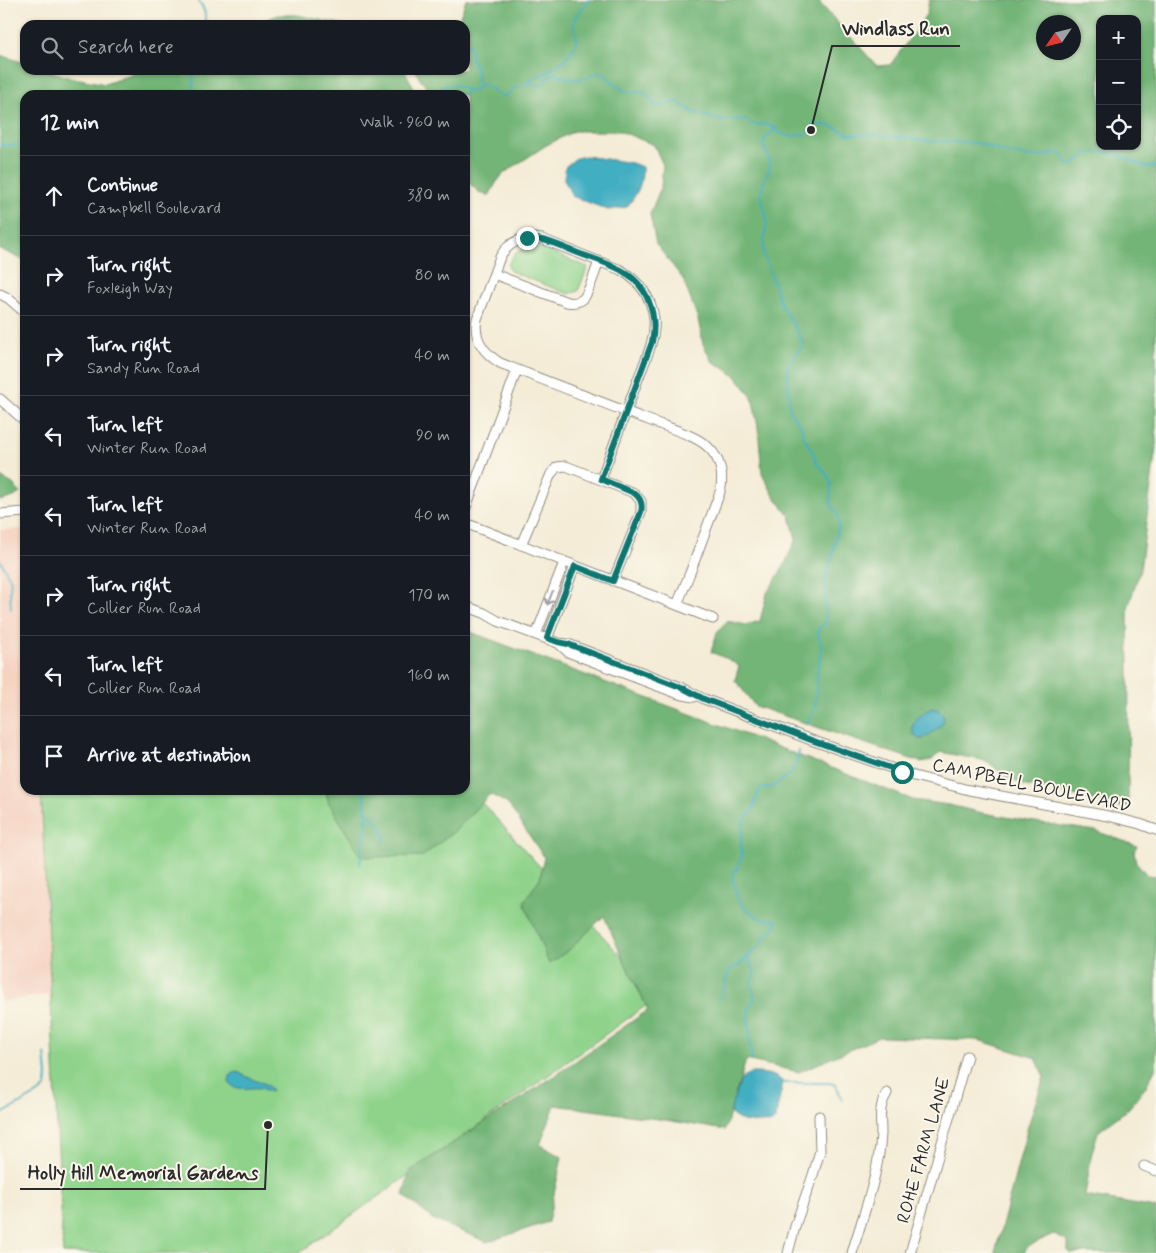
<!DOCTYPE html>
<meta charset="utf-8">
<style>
:root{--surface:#171b24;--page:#20242c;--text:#f1f3f6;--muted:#9ea1a6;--line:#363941}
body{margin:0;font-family:Mynerve,sans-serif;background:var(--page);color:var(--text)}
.controls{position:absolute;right:15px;top:15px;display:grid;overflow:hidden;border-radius:10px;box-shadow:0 1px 4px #0004}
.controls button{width:45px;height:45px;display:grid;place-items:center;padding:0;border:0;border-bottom:1px solid var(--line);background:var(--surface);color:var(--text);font:25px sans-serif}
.compass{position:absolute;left:1036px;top:15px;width:45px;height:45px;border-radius:50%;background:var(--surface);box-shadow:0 1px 4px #0004;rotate:235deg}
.stop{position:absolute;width:15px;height:15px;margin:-11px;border:4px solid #0f766e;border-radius:50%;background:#fff}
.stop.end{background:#0f766e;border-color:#fff;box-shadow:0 1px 5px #0008}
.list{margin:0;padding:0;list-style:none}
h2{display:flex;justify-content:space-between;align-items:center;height:65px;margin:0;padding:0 20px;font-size:21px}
h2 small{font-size:16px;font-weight:400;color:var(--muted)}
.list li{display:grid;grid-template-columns:32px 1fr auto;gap:15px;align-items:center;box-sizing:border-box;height:80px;padding:0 20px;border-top:1px solid var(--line)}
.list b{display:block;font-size:19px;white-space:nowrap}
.list p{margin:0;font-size:16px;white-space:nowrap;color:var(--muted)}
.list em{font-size:16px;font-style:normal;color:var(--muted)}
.icon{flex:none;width:28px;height:28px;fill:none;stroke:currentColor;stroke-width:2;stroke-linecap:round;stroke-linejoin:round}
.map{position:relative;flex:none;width:1156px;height:1253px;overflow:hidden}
.search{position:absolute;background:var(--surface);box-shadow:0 1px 4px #0004;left:20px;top:20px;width:450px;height:55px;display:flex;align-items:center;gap:12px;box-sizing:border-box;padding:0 18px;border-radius:15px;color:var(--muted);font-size:19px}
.panel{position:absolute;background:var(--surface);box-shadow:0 1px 4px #0004;left:20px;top:90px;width:450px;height:705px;border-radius:15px}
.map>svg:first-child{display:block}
</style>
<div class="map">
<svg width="1156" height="1253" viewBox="0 0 1156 1253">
<rect width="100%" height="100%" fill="#fbf7ec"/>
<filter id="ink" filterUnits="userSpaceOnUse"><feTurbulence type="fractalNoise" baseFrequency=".02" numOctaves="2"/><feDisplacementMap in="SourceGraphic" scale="10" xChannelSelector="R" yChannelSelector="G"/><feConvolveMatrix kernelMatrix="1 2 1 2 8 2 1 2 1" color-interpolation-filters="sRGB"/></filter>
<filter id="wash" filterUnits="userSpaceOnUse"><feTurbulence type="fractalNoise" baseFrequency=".0096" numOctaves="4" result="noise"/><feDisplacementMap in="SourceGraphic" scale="20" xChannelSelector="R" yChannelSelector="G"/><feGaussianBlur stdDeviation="1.12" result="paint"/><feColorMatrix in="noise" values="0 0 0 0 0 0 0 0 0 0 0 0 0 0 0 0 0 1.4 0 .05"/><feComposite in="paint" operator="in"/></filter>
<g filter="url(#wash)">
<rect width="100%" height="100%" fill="#f4ecd6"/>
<path fill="#f5d3c1" d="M 22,529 L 25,544 L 25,790 L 41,790 L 51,994 L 0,1002 L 0,530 Z"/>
<path fill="#8fd38b" stroke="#5d7f5b" d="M 530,247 L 538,247 L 588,267 L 578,291 L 569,294 L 558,290 L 510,271 L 508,265 C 512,254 519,250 530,247 Z
M 465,784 L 658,997 L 299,1253 L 63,1253 L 41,790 L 465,790 Z"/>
<path fill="#73b577" stroke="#4f7051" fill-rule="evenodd" d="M 466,0 L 817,0 L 877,66 L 890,65 L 914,33 L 927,13 L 929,0 L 1156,0 L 1156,447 L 1140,570 L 1128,608 L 1129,668 L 1128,809 L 1046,788 L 1026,786 L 1006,777 L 987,761 L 940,752 L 932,760 L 920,762 L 755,706 L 735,680 L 739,666 L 728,659 L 711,652 L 717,633 L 727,621 L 746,625 L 760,621 L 767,593 L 784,566 L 796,539 L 790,516 L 774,496 L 762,473 L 758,427 L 752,397 L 736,376 L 712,361 L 703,344 L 698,319 L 683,279 L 656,244 L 650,214 L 661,187 L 663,165 L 654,145 L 620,131 L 574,131 L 545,146 L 504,173 L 496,183 L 489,196 L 480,193 L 465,179 L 465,95 L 432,95 L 419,78 L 416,70 L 465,70 L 465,25 L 457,25 ZM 1100,19 L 1137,19 L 1137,146 L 1100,146 ZM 1044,22 L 1074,22 L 1074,52 L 1044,52 Z
M 278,15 L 297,15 L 345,25 L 251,25 Z
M 0,55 L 25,63 L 25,70 L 47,70 L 65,76 L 105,84 L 144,70 L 404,70 L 412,84 L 416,95 L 25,95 L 25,261 L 0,249 Z
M 0,477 L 13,484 L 20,493 L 14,497 L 0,501 Z
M 465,630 L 744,734 L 913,800 L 949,805 L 978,812 L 1028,821 L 1096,831 L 1137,846 L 1134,851 L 1136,862 L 1147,875 L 1156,876 L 1156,1067 L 1145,1088 L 1129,1108 L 1098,1132 L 1092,1152 L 1085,1196 L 1156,1208 L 1156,1253 L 1071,1253 L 1068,1251 L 1068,1242 L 1053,1234 L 1027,1247 L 1024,1253 L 995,1253 L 1028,1126 L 1044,1077 L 1036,1058 L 978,1040 L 879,1037 L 799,1072 L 746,1060 L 725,1130 L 665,1120 L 555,1105 L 540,1145 L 562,1157 L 548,1222 L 487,1242 L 434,1220 L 403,1195 L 410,1171 L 550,1079 L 648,1010 L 624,961 L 604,916 L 569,950 L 549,964 L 524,902 L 540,878 L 544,857 L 508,804 L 490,794 L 456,830 L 423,856 L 361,857 L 329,803 L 325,790 L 465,790 Z"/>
<path fill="#43aec2" stroke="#376c76" d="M 586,156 L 632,163 L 642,167 C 643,185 637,193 627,207 L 608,210 L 572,196 L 564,179 L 565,167 L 576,158 Z
M 932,708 C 936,709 939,710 942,713 C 951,723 929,735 922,739 L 919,739 L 914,735 L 912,727 C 916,718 923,712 932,708 Z
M 238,1072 C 243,1075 248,1077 254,1080 C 262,1083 267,1082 272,1091 C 267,1091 264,1089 260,1088 C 249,1087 237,1092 229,1083 L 230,1076 L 234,1073 Z
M 753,1073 C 764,1073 775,1074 783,1082 L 775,1120 L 772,1123 C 758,1122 742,1125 731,1114 C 730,1106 738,1086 742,1079 C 745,1075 748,1074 753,1073 Z"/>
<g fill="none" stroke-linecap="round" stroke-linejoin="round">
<path stroke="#43aec2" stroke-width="2" d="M 198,0 C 204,8 207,15 204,25
M 465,42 L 469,45 L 471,50 L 472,60 L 477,69 L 477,88
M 194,70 L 193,83 L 194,95
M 527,84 C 533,77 540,76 547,72 C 558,67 567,58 574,48 C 581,37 572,33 574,22 C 575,13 584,6 590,0
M 428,95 L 432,92 L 435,94 C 440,92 442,88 446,86 C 454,83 465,89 472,92 L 476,90 L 481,85 C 491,85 495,93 504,97 C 508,94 510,92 514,89 C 524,82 533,86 543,85 C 553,66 559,78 574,79 C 583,80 593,76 600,72 C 610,76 617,89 628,92 C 633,93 640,91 645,92 L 656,106 L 663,106 L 678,101 L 683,106 L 696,113 L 716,119 L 722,121 L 740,119 L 745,120 L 752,124 L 758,125 L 765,124 L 776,128 L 781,134 L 790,136 L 806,134 L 813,125 L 830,125 L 848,134 L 882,135 L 930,141 L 979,143 L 1000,151 L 1016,155 L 1031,157 L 1044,156 L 1059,152 L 1063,155 L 1067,163 L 1072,165 L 1075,164 L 1087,153 L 1103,152 L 1120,155 L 1145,167 L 1156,166
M 462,95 L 468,90
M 776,128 L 765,138 L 763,145 L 768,156 L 770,169 L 764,179 L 761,195 L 767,220 L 763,252 L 781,304 L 804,344 L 787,367 L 790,411 L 801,426 L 803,435 L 814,455 L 816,462 L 826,473 L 831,484 L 830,503 L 838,515 L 839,524 L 831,562 L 825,580 L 826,622 L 818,629 L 818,635 L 822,646 L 818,666 L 815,707 L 808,722
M 0,145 L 19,145 L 25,143
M 0,560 L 11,580 L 10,589 L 11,609
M 365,810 C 374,817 385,828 385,841
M 360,865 L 363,842 L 367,825 L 364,790
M 748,955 L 749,960 L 754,970 L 754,974 L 751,984 L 754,993 L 754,1000 L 749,1009 L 748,1017 L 752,1061
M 718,1000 L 721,996 L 729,971 L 732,968 L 739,965 L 748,955 L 759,947 L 764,938 L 777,924 L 777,922 L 775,920 L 761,919 L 743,907 L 737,896 L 736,889 L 733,880 L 733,873 L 738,868 L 738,863 L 742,858 C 742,841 737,820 754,810 L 756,798 L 760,789 L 773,787 L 788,775 L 796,765 L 799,751
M 783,1083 L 830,1083 L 836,1085 L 842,1099
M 0,1115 L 39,1093 L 46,1087 L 47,1075 L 45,1054"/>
</g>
</g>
<g filter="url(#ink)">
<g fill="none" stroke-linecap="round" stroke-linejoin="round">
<defs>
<path id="minor" d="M 494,274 L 567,302 C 573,303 578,303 583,299 C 589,293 596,269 599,261
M 0,294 L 8,298 L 25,313
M 0,399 L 25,421
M 601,479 C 613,447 625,415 637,382 C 644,362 656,341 654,319 C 652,298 639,281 621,270 L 542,239 C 524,236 509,241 500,257 L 477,319 C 473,339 484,353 500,363 C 549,382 597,401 646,419 C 663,426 696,435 708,447 C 721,459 724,476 720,492 L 690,573 L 677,605
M 465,510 L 517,370
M 0,514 L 25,512
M 465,523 L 713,619
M 521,545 L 551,474 L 557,467 L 566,466 L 634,493 L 641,501 L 641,512 L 613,581
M 465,606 L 484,613 L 498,621 L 558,643 L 568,644 L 683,688 L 704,699 L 811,740 L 914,776 L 969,790 L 1108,816 L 1140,824 L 1156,830
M 536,635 L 564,562
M 547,639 L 575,566
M 558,643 L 568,652 L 679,694 L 694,697
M 1144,1166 L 1156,1171
M 788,1253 L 796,1223 L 813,1175 L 820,1151 L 819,1116
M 852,1253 C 863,1215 879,1174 881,1134 C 881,1118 878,1107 887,1093
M 910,1253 L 967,1056"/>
</defs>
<use href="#minor" stroke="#908c80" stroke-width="11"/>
<use href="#minor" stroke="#fff" stroke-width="9"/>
</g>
<defs><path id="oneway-shaft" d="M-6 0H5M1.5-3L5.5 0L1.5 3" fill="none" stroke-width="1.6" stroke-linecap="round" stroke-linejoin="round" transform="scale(1.25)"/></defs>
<use stroke="#a0a0a0" href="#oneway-shaft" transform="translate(550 598) rotate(111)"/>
</g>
<g fill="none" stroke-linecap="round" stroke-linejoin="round" filter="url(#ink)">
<path stroke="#0f766e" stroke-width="6" d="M 527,238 C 545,238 562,247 578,253 C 592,258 608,263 621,270 C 647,284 658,313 652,342 L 601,479 L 634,493 C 641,498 643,504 641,512 L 613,581 L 575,566 L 547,638 L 558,642 L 568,644 L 683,688 L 704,699 L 811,740 L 902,772"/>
</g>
<g text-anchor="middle" stroke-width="4" stroke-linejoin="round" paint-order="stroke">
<g font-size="18" fill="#2b2b2b" stroke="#fbf7ec">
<text transform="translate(1032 785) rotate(12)" y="6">CAMPBELL BOULEVARD</text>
<text transform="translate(923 1150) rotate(-74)" y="6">ROHE FARM LANE</text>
</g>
</g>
<path fill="none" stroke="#2b2b2b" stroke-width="2" d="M811 130L832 46H960M268 1125L265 1189H20"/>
<g fill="#2b2b2b" stroke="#fbf7ec" stroke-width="2">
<circle cx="811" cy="130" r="5"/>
<circle cx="268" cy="1125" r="5"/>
</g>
<g font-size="19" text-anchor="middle" font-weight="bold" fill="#2b2b2b" stroke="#fbf7ec" stroke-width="4" stroke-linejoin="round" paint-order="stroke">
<text x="896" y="35">Windlass Run</text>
<text x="143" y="1179">Holly Hill Memorial Gardens</text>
</g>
</svg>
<div class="controls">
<button>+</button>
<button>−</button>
<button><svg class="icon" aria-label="locate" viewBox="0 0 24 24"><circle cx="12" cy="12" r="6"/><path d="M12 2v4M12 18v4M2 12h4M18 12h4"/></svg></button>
</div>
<svg class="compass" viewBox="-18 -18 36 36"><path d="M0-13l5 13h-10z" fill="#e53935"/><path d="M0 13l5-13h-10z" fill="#9ea1a6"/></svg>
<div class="stop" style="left:902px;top:772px"></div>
<div class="stop end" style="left:527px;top:238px"></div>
<div class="search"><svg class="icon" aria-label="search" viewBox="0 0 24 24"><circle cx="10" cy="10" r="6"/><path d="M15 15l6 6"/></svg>Search here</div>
<section class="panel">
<h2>12 min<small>Walk · 960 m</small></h2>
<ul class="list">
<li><svg class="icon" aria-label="ahead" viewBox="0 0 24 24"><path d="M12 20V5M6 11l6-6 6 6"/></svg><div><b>Continue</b><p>Campbell Boulevard</p></div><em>380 m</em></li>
<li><svg class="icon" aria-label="right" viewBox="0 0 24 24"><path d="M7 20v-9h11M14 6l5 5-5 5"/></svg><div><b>Turn right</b><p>Foxleigh Way</p></div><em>80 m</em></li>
<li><svg class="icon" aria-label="right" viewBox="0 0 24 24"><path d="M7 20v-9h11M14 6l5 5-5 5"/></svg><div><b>Turn right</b><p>Sandy Run Road</p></div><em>40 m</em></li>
<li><svg class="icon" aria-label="left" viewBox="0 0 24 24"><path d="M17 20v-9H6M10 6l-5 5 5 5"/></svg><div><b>Turn left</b><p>Winter Run Road</p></div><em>90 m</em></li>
<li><svg class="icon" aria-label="left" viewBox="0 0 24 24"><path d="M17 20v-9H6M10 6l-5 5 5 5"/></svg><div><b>Turn left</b><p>Winter Run Road</p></div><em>40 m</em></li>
<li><svg class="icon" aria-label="right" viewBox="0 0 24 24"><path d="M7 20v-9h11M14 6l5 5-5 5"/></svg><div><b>Turn right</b><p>Collier Run Road</p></div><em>170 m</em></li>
<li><svg class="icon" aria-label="left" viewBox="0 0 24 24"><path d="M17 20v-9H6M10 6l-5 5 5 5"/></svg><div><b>Turn left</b><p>Collier Run Road</p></div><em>160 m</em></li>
<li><svg class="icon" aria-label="arrive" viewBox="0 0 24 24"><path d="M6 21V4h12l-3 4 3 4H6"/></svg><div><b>Arrive at destination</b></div></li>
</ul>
</section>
</div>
